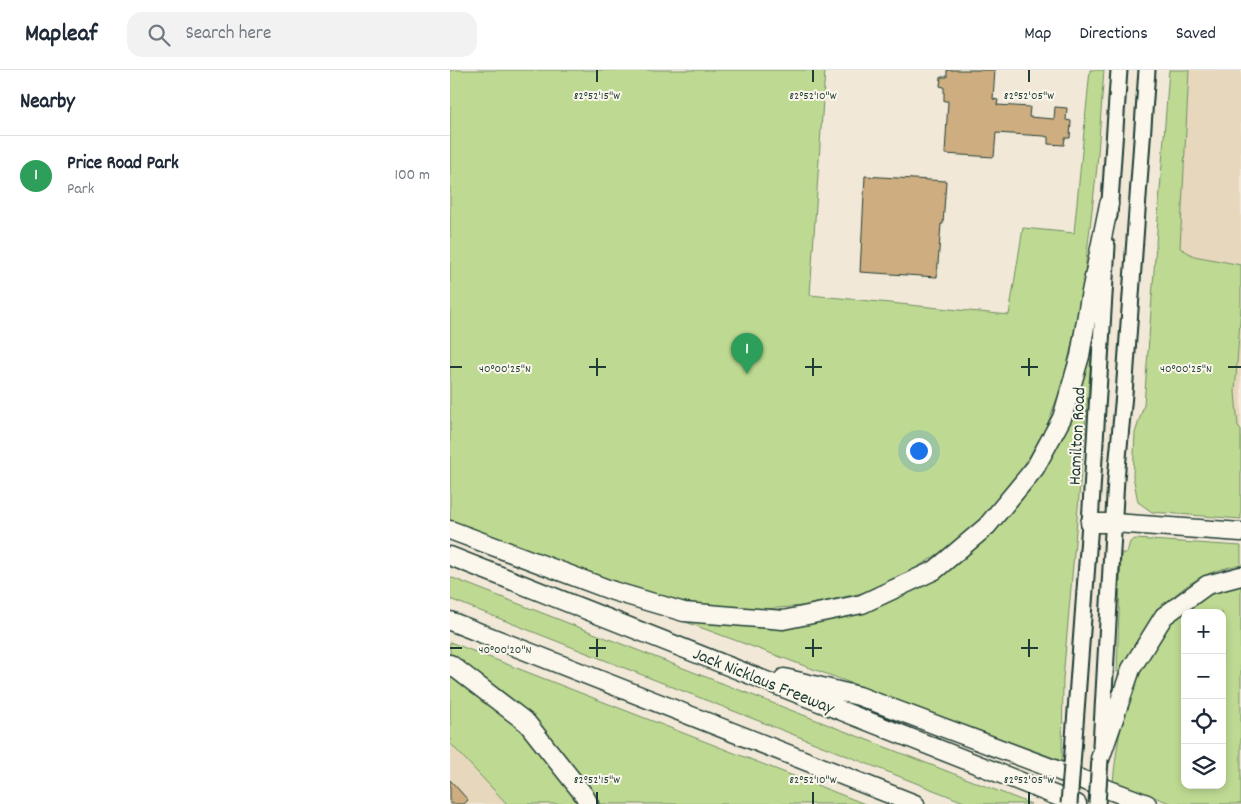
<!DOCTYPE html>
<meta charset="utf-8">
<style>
:root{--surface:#fff;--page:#f2f2f3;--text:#1f2937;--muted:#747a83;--line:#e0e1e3;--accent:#1f3d34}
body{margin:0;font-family:Dekko,sans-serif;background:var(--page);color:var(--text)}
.controls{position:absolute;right:15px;bottom:15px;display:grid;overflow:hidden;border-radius:10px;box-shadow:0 2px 8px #0003}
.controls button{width:45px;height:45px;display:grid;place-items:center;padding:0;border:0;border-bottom:1px solid var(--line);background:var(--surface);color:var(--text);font:25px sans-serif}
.you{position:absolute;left:468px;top:380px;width:18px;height:18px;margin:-12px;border:4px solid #fff;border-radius:50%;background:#1a73e8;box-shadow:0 0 0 8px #1a73e833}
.badge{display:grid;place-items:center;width:32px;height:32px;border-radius:50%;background:var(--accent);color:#fff;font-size:16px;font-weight:700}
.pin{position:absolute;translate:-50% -41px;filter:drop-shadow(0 1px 2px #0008)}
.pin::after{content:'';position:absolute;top:26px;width:18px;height:15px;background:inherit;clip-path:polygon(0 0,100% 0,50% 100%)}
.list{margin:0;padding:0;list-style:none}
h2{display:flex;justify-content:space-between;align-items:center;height:65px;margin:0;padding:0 20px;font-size:21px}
h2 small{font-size:16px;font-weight:400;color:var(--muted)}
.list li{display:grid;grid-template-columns:32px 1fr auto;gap:15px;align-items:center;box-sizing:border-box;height:80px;padding:0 20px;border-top:1px solid var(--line)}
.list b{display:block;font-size:19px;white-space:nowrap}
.list p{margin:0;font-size:16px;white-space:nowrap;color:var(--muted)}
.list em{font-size:16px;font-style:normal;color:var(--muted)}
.icon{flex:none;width:28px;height:28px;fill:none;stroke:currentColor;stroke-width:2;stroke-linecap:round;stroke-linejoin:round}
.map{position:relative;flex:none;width:791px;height:734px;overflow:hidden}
header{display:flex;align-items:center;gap:30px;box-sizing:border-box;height:70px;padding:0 25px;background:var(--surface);border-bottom:1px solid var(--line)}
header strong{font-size:24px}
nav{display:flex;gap:28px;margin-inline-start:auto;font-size:18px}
.search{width:350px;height:45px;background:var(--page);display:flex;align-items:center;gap:12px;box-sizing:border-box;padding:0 18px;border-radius:15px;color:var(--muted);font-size:19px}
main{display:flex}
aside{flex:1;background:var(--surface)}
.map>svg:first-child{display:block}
</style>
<header>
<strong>Mapleaf</strong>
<div class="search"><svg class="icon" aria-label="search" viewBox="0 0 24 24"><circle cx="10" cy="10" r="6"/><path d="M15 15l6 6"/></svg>Search here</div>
<nav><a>Map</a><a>Directions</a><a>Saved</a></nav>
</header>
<main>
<aside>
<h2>Nearby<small></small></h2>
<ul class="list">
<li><span class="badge" style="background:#2e9e5b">1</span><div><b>Price Road Park</b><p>Park</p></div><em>100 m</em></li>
</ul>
</aside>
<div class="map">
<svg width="791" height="734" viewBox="0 0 791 734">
<rect width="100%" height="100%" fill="#f2e8d7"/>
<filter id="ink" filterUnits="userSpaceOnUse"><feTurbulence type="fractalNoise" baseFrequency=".02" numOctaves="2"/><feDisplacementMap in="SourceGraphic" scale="10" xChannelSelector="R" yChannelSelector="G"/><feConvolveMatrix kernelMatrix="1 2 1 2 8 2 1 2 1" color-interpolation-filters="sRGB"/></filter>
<g filter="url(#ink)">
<path fill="#e7d7bd" d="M 739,0 L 791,0 L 791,195 L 744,186 L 730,178 Z
M 791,237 L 791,359 L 788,356 L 785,322 Z
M 0,673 L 57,734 L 0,734 Z"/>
<path fill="#beda92" stroke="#6e8c63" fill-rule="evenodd" d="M 0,0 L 375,0 L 360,225 L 559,245 L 573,158 L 624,163 L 640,0 L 654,0 L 647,97 L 632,226 L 614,310 L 596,358 L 570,402 L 540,441 L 499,477 L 449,509 L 412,523 L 353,536 L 302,540 L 225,531 L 120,496 L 0,451 Z
M 719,0 L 739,0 L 730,178 L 744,186 L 791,195 L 791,237 L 785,322 L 788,356 L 791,359 L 791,449 L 702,442 L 688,432 L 683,406 L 685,363 L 694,335 Z
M 635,288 L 641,289 L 613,609 L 612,691 L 233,551 L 236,548 L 293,554 L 441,529 L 556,444 Z
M 685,469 L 791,476 L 791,495 C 730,503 696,550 672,602 L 667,602 L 671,483 L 677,483 L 680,472 Z
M 0,507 L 581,734 L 519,734 L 0,529 Z
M 791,510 L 791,734 L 723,734 L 663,712 C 669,653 680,593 722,549 C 727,544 732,536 738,533 C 754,523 774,517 791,510 ZM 735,543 L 772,543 L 772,715 L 735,715 Z
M 0,572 L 415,734 L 147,734 C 133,712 119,688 101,668 C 72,635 37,609 0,586 Z
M 0,604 L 59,648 L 89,678 L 128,734 L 57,734 L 0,673 Z"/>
<path fill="#ceae81" stroke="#1f3d34" d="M 497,0 L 545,0 L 543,29 L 548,30 L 547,35 L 580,37 L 579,47 L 604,49 L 605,37 L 617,38 L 616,50 L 621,51 L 620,68 L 615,68 L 614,75 L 598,74 L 598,67 L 594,66 L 546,63 L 544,87 L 495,84 L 498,31 L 494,31 L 494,17 L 490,16 L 491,7 L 497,7 Z
M 415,106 L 496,111 L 493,154 L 491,154 L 487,207 L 410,202 Z
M 0,710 L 18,730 L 14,734 L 0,734 Z"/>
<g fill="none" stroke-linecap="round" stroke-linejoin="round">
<defs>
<path id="primary" d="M 659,146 L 669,0
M 651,676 L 666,409 L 674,324 L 697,0
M 622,695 L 640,453 L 657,176"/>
<path id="motorway" d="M 640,453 L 664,453 L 791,462
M 0,460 L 163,521 L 234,542 L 333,550 L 412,534 L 485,500 L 537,456 L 585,398 L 612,348 L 630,286 L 640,227 L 659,134
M 0,486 C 209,568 417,653 627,734
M 0,551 L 465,734
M 0,594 L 77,653 L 134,725 L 139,734
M 334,608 L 409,626 L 697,734
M 650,689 L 681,599 L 714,546 L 757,515 L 791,506"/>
</defs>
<use href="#primary" stroke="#1f3d34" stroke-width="19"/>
<use href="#motorway" stroke="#1f3d34" stroke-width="21"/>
<use href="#primary" stroke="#fbf7ec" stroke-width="15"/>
<use href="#motorway" stroke="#fbf7ec" stroke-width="18"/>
<defs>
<path id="primary-bridge" d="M 619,734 L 622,695
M 647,734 L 650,689"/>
</defs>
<use href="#primary-bridge" stroke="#1f3d34" stroke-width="19" stroke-linecap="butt"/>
<use href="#primary-bridge" stroke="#fbf7ec" stroke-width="15"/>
</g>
</g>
<path fill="none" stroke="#1f3d34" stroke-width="2" d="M 147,0 L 147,12M 363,0 L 363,12M 579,0 L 579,12M 147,288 L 147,306M 363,288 L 363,306M 579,288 L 579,306M 0,297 L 12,297M 139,297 L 156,297M 355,297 L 372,297M 571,297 L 588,297M 778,297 L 791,297M 147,569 L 147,587M 363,569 L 363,587M 579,569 L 579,587M 0,578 L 12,578M 139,578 L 156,578M 355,578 L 372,578M 571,578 L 588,578M 147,722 L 147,734M 363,722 L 363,734M 579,722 L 579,734"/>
<g text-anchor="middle" stroke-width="4" stroke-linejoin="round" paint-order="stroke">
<g font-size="18" fill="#1f3d34" stroke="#fbf7ec">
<text transform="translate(626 366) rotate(-87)" y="6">Hamilton Road</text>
<text transform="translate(314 610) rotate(22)" y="6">Jack Nicklaus Freeway</text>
</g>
</g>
<g font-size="12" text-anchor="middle" fill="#1f3d34" stroke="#fbf7ec" stroke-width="4" stroke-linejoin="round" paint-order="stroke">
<text x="147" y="29">82°52'15"W</text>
<text x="363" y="29">82°52'10"W</text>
<text x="579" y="29">82°52'05"W</text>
<text x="55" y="302">40°00'25"N</text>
<text x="736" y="302">40°00'25"N</text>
<text x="55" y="583">40°00'20"N</text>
<text x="147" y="713">82°52'15"W</text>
<text x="363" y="713">82°52'10"W</text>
<text x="579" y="713">82°52'05"W</text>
</g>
</svg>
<div class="controls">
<button>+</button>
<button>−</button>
<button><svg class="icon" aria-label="locate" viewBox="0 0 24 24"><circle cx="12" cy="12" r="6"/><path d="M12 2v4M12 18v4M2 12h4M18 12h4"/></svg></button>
<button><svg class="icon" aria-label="layers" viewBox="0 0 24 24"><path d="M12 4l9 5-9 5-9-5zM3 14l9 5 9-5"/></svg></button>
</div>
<div class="you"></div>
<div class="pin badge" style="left:297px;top:304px;background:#2e9e5b">1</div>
</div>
</main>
